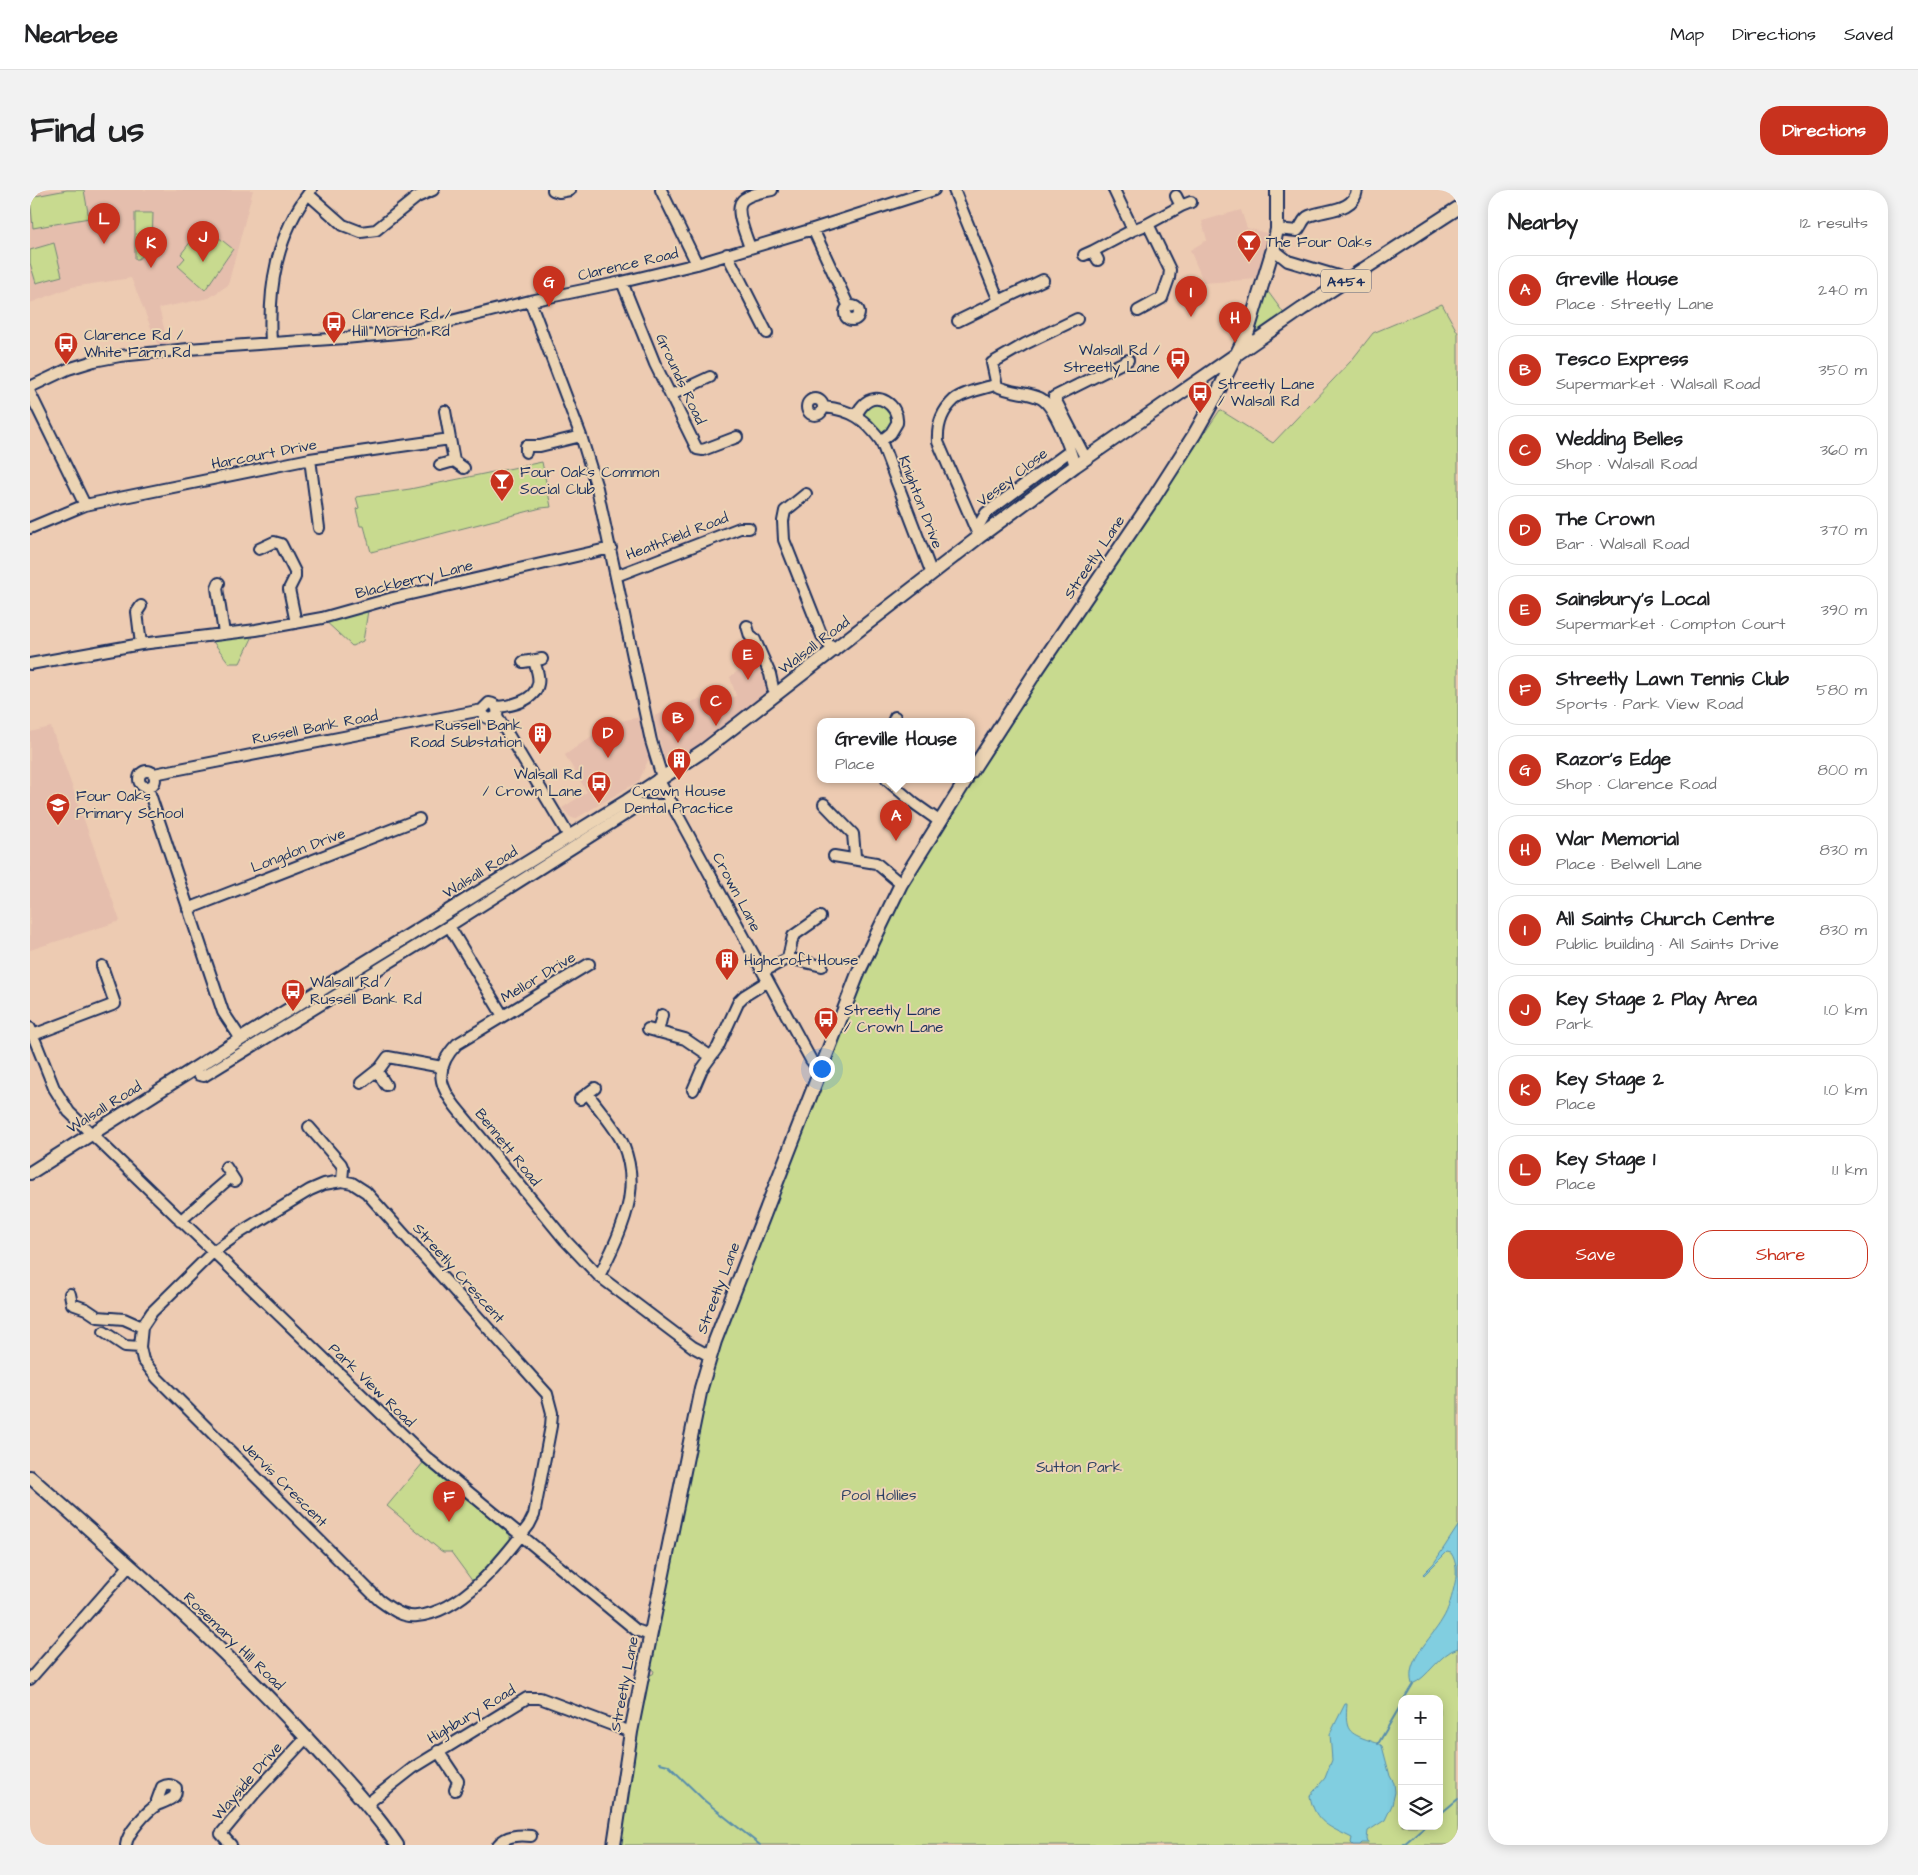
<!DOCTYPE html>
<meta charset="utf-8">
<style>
:root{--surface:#fff;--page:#f2f2f2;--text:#202124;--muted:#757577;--line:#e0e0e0;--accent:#c8321e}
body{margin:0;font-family:"Architects Daughter",sans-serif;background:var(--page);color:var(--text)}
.controls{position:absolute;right:15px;bottom:15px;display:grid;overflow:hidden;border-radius:10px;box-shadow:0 2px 12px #0003}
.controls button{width:45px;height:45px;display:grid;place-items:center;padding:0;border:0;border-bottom:1px solid var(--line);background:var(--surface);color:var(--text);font:25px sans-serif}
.you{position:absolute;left:791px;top:878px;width:18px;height:18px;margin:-12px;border:4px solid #fff;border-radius:50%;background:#1a73e8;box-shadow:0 0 0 8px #1a73e833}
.badge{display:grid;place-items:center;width:32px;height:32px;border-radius:50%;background:var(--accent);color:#fff;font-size:16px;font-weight:700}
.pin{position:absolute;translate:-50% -41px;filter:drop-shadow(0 1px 2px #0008)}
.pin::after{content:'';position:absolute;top:26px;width:18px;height:15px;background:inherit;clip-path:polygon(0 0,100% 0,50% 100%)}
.popup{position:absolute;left:787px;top:528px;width:158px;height:65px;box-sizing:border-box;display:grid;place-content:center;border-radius:10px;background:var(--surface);filter:drop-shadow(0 1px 4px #0005);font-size:16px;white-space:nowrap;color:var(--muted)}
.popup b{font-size:19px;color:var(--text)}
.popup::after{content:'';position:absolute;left:50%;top:100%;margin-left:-10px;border:10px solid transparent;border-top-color:var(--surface)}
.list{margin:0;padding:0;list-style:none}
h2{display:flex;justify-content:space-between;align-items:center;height:65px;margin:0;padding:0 20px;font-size:21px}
h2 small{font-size:16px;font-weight:400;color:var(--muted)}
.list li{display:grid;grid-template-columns:32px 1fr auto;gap:15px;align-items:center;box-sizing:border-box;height:70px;margin:0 10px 10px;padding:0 10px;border:1px solid var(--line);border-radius:20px}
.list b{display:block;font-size:19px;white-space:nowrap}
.list p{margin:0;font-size:16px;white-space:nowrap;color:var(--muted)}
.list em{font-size:16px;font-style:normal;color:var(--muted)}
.actions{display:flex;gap:10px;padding:15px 20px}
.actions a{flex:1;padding:11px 0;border:1px solid var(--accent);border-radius:20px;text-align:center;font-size:18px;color:var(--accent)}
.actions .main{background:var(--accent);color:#fff}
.icon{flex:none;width:28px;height:28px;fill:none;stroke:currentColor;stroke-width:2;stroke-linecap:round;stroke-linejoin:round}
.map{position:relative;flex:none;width:1428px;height:1655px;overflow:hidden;border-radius:20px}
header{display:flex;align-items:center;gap:30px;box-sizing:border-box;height:70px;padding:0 25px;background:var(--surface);border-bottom:1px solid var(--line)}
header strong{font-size:24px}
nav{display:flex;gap:28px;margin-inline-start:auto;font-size:18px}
.intro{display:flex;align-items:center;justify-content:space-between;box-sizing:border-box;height:120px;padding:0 30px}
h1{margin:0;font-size:35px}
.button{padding:12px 22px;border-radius:20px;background:var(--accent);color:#fff;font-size:18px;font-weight:700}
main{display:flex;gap:30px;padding:0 30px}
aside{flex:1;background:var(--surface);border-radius:20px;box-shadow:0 2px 12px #0003}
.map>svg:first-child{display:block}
</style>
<header>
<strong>Nearbee</strong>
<nav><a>Map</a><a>Directions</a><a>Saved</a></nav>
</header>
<div class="intro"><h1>Find us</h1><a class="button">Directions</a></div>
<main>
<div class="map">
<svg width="1428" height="1655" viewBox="0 0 1428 1655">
<rect width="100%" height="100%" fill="#edcbb2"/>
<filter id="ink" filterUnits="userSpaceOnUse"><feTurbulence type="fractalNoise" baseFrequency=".02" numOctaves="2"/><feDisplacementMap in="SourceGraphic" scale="10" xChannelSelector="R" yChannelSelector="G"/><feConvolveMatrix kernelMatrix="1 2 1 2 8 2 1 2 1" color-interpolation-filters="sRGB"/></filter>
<g filter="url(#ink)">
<path fill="#e5bead" d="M 0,0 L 223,0 L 198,95 L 179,108 L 129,118 L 138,154 L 128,155 L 101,88 L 42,97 L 0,113 Z
M 1211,20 L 1217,38 L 1240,44 L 1227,89 L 1174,93 L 1160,60 L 1177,50 L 1172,31 Z
M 727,466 L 729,466 L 741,501 L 682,549 L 638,578 L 636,578 L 624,526 L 669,509 L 671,511 L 683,506 L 689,514 L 695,510 L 706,506 L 700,487 Z
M 611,527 L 619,568 L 609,591 L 545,629 L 540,627 L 532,618 L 557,602 L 535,565 L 580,533 Z
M 21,537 L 90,731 L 0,760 L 0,542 Z"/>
<path fill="#c8da8f" stroke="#728476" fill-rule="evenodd" d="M 37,0 L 54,0 L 59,28 L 3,38 L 0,7 Z
M 105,23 L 123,23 L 122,55 L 115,60 L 117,63 L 108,69 L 105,69 Z
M 178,39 L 203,59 L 175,100 L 148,76 L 155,68 L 151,64 L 162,50 L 167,53 Z
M 24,53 L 32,86 L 6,93 L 0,73 L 0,60 Z
M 1236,99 L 1255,125 L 1228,144 L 1223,138 Z
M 1412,114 L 1428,143 L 1428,1655 L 587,1655 L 618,1485 L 623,1484 L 624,1481 L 620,1478 L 676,1199 L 700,1125 L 827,805 L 876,696 L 965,553 L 1190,220 L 1243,253 L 1321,171 L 1343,143 ZM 1372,1509 L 1409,1509 L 1409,1636 L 1372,1636 Z
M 845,211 L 861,218 L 863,233 L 856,242 L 852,243 L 831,225 L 838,213 Z
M 512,272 L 521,317 L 511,318 L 341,362 L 334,336 L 330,336 L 326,319 L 329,318 L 326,307 L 380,299 Z
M 339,415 L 333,451 L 322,456 L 292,428 Z
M 226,440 L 210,473 L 199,473 L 178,445 Z
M 393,1273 L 480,1345 L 480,1349 L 443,1392 L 421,1362 L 413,1362 L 410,1360 L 357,1316 Z"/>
<path fill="#81cee0" stroke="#588eac" d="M 1428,1336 L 1428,1458 C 1410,1463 1397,1489 1382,1494 C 1375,1471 1401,1449 1412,1430 C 1419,1419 1422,1406 1425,1393 C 1427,1384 1427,1372 1421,1363 L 1417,1362 L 1394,1385 L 1393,1384 L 1404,1373 Z
M 1315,1514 L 1317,1514 C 1315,1540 1317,1543 1341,1551 C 1345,1553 1348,1552 1352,1556 L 1360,1586 L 1364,1593 L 1365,1602 L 1362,1615 L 1355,1630 L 1338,1641 L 1337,1649 L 1338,1653 L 1332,1653 L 1330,1655 L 1323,1655 L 1321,1653 L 1322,1648 C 1300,1637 1285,1633 1280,1606 L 1295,1588 L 1302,1570 L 1300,1544 Z"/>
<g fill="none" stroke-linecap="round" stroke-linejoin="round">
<path stroke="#588eac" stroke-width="2" d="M 1374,1509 L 1383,1494
M 1348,1554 L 1372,1513
M 630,1573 L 638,1575 L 675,1611 L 730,1655
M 1409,1625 L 1428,1609
M 1373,1655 L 1395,1636"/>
<defs>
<path id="minor" d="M 523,0 L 529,2 L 540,0
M 631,0 L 667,74
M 924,0 L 969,111 L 1013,90
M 278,4 L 313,35 L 331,42 L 346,40 L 387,7 L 403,0
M 1146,6 L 1151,16 L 1161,12
M 1118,34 L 1151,16
M 783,39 L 819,117
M 1247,39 L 1267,41 C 1272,37 1272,29 1279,26 C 1295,19 1324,22 1327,0
M 1103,40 L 1118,34 L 1140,80 L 1139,88 L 1132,108 L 1108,121
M 720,58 C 717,47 702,17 714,9 C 722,3 733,2 742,0
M 1243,59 L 1258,71 L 1318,89
M 1063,61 L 1103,40 L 1084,0
M 697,64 L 737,143
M 1054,65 L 1063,61 L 1068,70
M 592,92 L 625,174 L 667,259 L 673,260 L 707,247
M 500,111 L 551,246 L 567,298 L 621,551 L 632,587
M815 123a7 7 0 1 1 14 0a7 7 0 1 1-14 0Z
M 928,131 L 969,111
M 241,153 C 238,98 246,45 281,0
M 967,196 L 962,173 L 995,154 L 1047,129
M 0,197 L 38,179 L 64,171 L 90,166 L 158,159 L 315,148 L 378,142 L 500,111 L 592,92 L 667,74 L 783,39 L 904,0
M 0,203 L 55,315 L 0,338
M 641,205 L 680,187
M777 217a8 8 0 1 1 16 0a8 8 0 1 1-16 0Z
M 794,217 C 822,220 835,229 851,251 L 902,384
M 415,221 L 420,249
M 826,225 C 828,222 830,218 833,215 C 847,200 869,215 867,233 L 861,243 L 851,251
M 496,262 L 496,256 L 510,256 L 551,246
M 280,269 L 289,338
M 1056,269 L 1024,207 L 1098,170
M 410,275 L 424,271
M 776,304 L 755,321 L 753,331 L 754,350 L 792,446 L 804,461
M 55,315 L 280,269 L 420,249 L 424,271 L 434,278
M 946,340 L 956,323 L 1040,261
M 949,347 L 908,252 C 907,236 912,221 924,210 C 931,203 955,198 965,195 C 981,204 995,201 1010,208 C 1025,215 1040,259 1045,276
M 229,359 L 244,352 L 251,354 L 265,382 L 265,387 L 259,399 L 266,433
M 586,386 L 710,338 L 719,338
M 189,393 L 187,398 L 194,443
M 111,416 L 107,422 L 111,454
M 717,436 L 720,446 L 725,450 L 740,484 L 743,498 L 747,504
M 493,472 L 512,469
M 0,474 L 111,454 L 226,440 L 292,428 L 363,408 L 581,358
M 466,517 C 481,516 505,511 508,494 C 510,486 506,478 504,471
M 467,526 L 460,529 C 454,527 453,525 452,520 L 459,513 C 467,514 468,519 467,526 L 539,646
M 863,532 L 865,527
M109 589a8 8 0 1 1 16 0a8 8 0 1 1-16 0Z
M 124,584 L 452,520
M 628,589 L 781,870 L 785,875 L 790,878
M 857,590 L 885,614 L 909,631
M 118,598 L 193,822 L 211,849
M 794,614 L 823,644 L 825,666 L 828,670 L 846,673 L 871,694
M 804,666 L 828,670
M 158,719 L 389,629
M 419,736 L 473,826
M 758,768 L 763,746 L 790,727
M 559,774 L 427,854 C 403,879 409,897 429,921 L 535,1050 L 569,1086 L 663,1157 L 680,1166
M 733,782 L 758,768 L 792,776
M 0,838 L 24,898 L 39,922 L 396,1267 L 606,1440 L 620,1445
M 618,839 L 655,849 L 680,866
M 628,842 L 632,825
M 3,845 L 85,814 L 72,776
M 165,879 L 169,885 L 174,886 L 419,736 L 610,615 L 636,615 L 642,613
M 347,881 L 356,895
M 331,893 L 350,878 L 358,867 L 412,877
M 663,900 L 672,879 L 688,857 L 709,811 L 714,806 L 738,791
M 558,904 C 567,917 587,939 593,954 C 599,969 602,987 600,1003 C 598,1027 580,1065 569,1086
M 550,909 L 565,898
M 279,937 L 311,974 L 313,979 L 312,991
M 196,977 L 205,991
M 312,991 L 322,993 L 336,1002 L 517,1204 L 522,1223 L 521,1236 L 504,1325 L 499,1335 C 473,1369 433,1422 387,1426 C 373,1428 360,1418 349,1410 L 127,1188 L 113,1170 L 110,1157 L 112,1137 L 122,1122 L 183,1062 L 211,1042 L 280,1000 L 294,994 Z
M 150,1031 L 201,987
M 40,1104 L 42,1114 L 56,1119 L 68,1127 L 94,1129 L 112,1137
M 74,1142 L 95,1156 L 110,1157
M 0,1489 L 100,1375
M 408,1561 L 428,1591 L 425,1600
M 337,1614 L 383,1578 L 497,1508 L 510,1508 L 601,1542
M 96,1655 C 97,1643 117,1621 127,1615 C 132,1613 138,1611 142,1608 C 146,1606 146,1602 146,1598 C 141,1594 137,1594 132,1597 L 125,1616
M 201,1655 L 191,1644 L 224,1604 L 277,1547
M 468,1655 C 476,1645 489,1645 501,1646"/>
<path id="major" d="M 941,582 L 1003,486 L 1123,309 L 1164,245 L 1186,206 L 1218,141 L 1243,59 L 1247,39 L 1247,0
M 0,983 L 211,849 L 597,611 L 673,561 L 949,347 L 1045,276 L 1272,119 L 1428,18
M 0,1287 C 98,1373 196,1459 284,1556 C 313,1588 343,1619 367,1655
M 584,1655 L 601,1542 L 614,1477 L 671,1198 L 685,1151 L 829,781 L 871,694 L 936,590"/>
</defs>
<use href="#minor" stroke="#1b2f5e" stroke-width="14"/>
<use href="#major" stroke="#1b2f5e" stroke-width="16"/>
<use href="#minor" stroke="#ecd4b4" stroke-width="10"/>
<use href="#major" stroke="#ecd4b4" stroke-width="12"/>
</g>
</g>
<defs>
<symbol id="bar-pin" viewBox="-11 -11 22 30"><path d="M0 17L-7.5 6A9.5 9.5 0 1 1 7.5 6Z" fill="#c8321e" stroke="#ecd4b4"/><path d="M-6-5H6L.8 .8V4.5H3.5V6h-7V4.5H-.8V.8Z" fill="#fff"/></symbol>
<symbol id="bus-pin" viewBox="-11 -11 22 30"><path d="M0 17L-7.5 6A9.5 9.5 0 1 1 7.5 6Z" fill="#c8321e" stroke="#ecd4b4"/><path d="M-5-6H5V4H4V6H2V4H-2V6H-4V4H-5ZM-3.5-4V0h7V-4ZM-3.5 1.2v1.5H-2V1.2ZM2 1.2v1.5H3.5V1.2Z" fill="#fff"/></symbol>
<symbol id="building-pin" viewBox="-11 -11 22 30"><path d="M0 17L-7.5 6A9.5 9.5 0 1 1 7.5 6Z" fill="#c8321e" stroke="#ecd4b4"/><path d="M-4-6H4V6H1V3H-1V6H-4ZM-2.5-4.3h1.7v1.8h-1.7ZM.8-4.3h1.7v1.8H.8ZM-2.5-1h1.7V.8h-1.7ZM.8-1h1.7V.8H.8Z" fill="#fff"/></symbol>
<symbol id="school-pin" viewBox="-11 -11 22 30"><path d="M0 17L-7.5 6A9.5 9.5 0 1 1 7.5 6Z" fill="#c8321e" stroke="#ecd4b4"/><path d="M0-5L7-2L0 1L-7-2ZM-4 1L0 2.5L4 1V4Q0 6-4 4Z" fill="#fff"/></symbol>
</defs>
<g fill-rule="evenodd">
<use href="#bar-pin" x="1205" y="38" width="28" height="38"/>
<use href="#bus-pin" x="290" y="119" width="28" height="38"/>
<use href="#bus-pin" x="22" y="140" width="28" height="38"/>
<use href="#bus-pin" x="1134" y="155" width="28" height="38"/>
<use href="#bus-pin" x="1156" y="189" width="28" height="38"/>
<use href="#bar-pin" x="458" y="277" width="28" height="38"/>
<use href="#building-pin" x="496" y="530" width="28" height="38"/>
<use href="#building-pin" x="635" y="556" width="28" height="38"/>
<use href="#bus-pin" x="555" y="579" width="28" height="38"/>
<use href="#school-pin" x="14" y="601" width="28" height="38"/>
<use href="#building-pin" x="683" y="756" width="28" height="38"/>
<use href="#bus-pin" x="249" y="787" width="28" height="38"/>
<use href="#bus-pin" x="782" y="815" width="28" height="38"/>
</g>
<g text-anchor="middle" stroke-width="4" stroke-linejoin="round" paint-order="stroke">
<rect fill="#ecd4b4" stroke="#5a6078" stroke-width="1" x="1291" y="79.5" width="50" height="23" rx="4"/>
<g font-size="14" font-weight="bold" fill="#1b2f5e">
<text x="1316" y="96">A454</text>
</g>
<g font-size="15" fill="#1b2f5e" stroke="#ecd4b4" text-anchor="start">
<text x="1236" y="57">The Four Oaks</text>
<text x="322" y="129">Clarence Rd /<tspan x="322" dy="17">Hill Morton Rd</tspan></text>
<text x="54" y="150">Clarence Rd /<tspan x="54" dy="17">White Farm Rd</tspan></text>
<text x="1130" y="165" text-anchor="end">Walsall Rd /<tspan x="1130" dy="17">Streetly Lane</tspan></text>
<text x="1188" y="199">Streetly Lane<tspan x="1188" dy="17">/ Walsall Rd</tspan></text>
<text x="490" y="287">Four Oaks Common<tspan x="490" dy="17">Social Club</tspan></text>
<text x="492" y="540" text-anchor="end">Russell Bank<tspan x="492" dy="17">Road Substation</tspan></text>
<text x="552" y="589" text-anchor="end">Walsall Rd<tspan x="552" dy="17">/ Crown Lane</tspan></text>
<text x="649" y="606" text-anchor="middle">Crown House<tspan x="649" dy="17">Dental Practice</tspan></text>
<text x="46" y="611">Four Oaks<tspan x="46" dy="17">Primary School</tspan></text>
<text x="714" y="775">Highcroft House</text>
<text x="280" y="797">Walsall Rd /<tspan x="280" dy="17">Russell Bank Rd</tspan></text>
<text x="814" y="825">Streetly Lane<tspan x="814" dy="17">/ Crown Lane</tspan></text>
</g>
<g font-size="15" fill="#1b2f5e" stroke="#ecd4b4">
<text transform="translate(598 74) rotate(-13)" y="5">Clarence Road</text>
<text transform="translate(651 189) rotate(65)" y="5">Grounds Road</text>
<text transform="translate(234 264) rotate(-11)" y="5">Harcourt Drive</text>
<text transform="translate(982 287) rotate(-38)" y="5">Vesey Close</text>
<text transform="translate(891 312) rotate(69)" y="5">Knighton Drive</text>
<text transform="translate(647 346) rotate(-21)" y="5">Heathfield Road</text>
<text transform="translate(1064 367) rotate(-56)" y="5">Streetly Lane</text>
<text transform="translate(384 389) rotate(-14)" y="5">Blackberry Lane</text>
<text transform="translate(784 455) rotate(-37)" y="5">Walsall Road</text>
<text transform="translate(285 537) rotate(-11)" y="5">Russell Bank Road</text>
<text transform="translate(268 660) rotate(-21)" y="5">Longdon Drive</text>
<text transform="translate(450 682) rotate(-32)" y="5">Walsall Road</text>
<text transform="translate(707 702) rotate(62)" y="5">Crown Lane</text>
<text transform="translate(508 787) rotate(-31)" y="5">Mellor Drive</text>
<text transform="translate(74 917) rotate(-32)" y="5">Walsall Road</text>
<text transform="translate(478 957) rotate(51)" y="5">Bennett Road</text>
<text transform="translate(429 1083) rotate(48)" y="5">Streetly Crescent</text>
<text transform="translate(688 1098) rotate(-69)" y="5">Streetly Lane</text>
<text transform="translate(342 1195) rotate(44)" y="5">Park View Road</text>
<text transform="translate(255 1294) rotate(45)" y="5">Jervis Crescent</text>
<text transform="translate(204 1451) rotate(44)" y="5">Rosemary Hill Road</text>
<text transform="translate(594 1494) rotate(-79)" y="5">Streetly Lane</text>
<text transform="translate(441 1524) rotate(-31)" y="5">Highbury Road</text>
<text transform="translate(217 1591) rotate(-49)" y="5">Wayside Drive</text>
</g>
<g font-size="15" fill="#2c4063" stroke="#ecd4b4">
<text x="1049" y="1282">Sutton Park</text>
<text x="849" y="1310">Pool Hollies</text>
</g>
</g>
</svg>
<div class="controls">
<button>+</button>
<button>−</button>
<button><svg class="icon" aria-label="layers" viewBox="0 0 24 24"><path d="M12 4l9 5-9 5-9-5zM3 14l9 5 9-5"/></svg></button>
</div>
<div class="you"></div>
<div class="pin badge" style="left:866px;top:651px">A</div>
<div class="popup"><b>Greville House</b>Place</div>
<div class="pin badge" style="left:648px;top:553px">B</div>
<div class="pin badge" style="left:686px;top:536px">C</div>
<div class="pin badge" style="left:578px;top:568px">D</div>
<div class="pin badge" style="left:718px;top:490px">E</div>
<div class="pin badge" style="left:419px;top:1332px">F</div>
<div class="pin badge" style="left:519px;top:117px">G</div>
<div class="pin badge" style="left:1205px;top:153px">H</div>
<div class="pin badge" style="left:1161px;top:127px">I</div>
<div class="pin badge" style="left:173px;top:72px">J</div>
<div class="pin badge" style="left:121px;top:78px">K</div>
<div class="pin badge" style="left:74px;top:54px">L</div>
</div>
<aside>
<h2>Nearby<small>12 results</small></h2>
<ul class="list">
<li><span class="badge">A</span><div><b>Greville House</b><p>Place · Streetly Lane</p></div><em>240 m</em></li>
<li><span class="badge">B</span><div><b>Tesco Express</b><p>Supermarket · Walsall Road</p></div><em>350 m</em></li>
<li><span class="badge">C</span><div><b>Wedding Belles</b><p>Shop · Walsall Road</p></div><em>360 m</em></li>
<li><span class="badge">D</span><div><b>The Crown</b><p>Bar · Walsall Road</p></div><em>370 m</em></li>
<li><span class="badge">E</span><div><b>Sainsbury's Local</b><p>Supermarket · Compton Court</p></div><em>390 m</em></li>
<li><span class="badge">F</span><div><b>Streetly Lawn Tennis Club</b><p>Sports · Park View Road</p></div><em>580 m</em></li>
<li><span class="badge">G</span><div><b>Razor's Edge</b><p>Shop · Clarence Road</p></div><em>800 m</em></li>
<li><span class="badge">H</span><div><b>War Memorial</b><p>Place · Belwell Lane</p></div><em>830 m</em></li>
<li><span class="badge">I</span><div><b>All Saints Church Centre</b><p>Public building · All Saints Drive</p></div><em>830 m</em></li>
<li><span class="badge">J</span><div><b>Key Stage 2 Play Area</b><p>Park</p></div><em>1.0 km</em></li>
<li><span class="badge">K</span><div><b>Key Stage 2</b><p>Place</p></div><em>1.0 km</em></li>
<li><span class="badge">L</span><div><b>Key Stage 1</b><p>Place</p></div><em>1.1 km</em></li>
</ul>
<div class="actions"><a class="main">Save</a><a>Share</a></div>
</aside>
</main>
